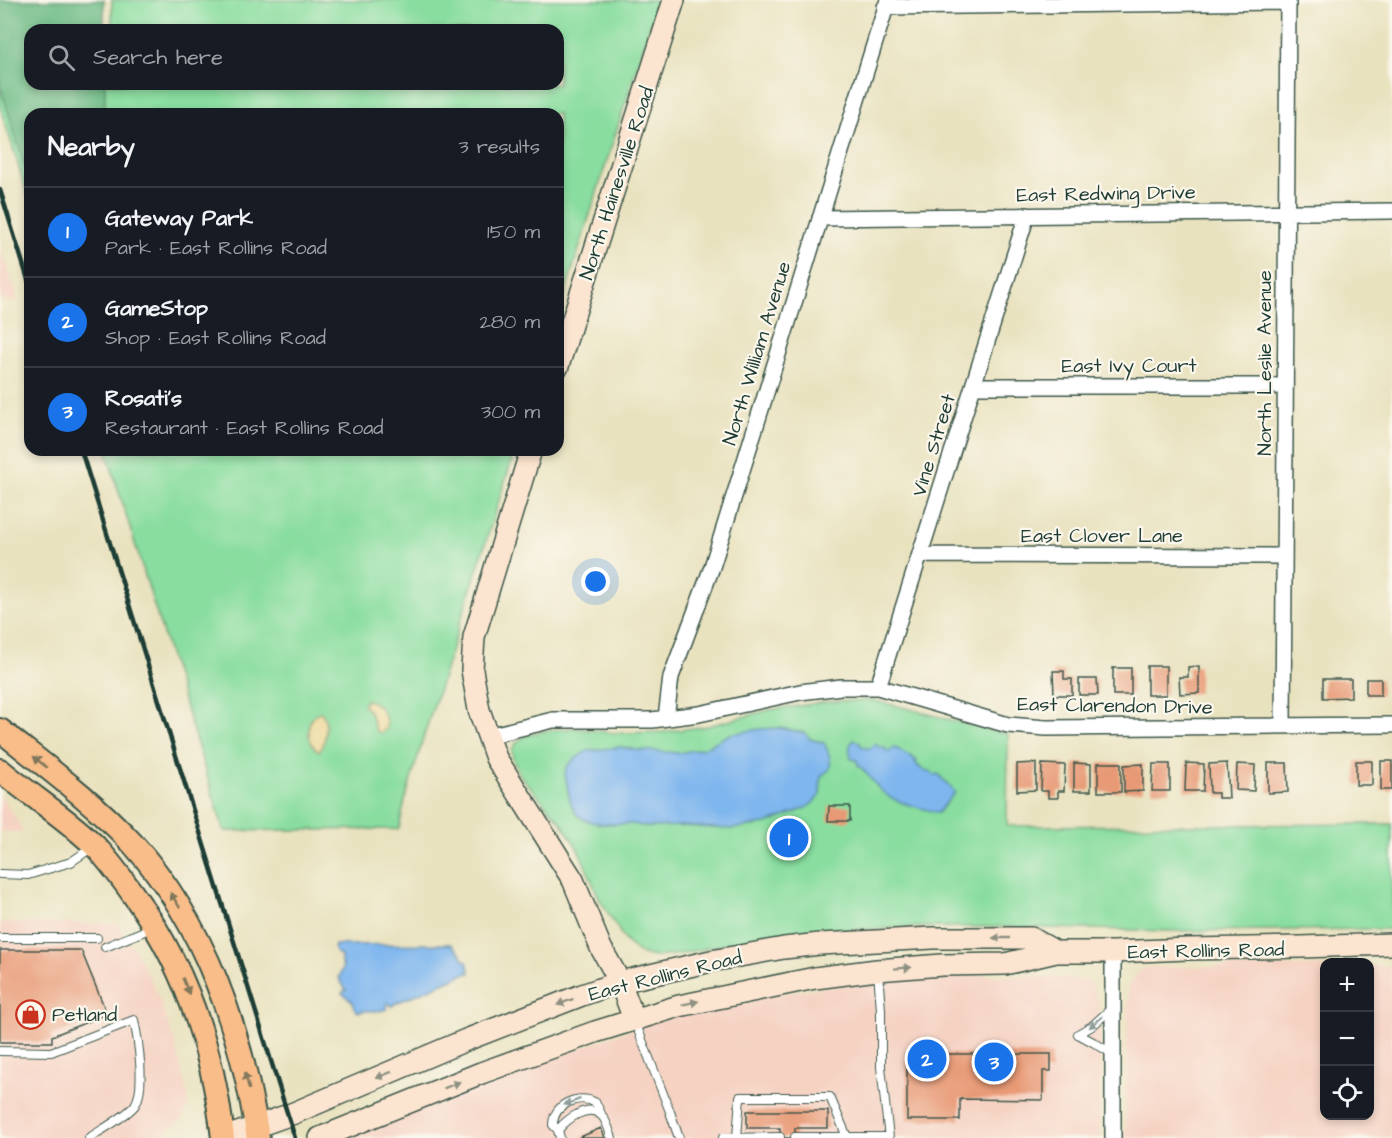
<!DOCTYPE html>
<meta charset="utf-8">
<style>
:root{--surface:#171b24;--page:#242831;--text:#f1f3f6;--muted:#9ea1a6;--line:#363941;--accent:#1a73e8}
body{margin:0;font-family:"Architects Daughter",sans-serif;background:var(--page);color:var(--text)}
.controls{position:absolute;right:18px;bottom:18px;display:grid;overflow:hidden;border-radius:12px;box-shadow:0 3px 9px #0003}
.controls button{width:54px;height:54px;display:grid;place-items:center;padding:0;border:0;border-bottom:2px solid var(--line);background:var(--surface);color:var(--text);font:30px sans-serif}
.you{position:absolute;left:596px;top:582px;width:21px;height:21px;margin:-15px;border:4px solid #fff;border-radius:50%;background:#1a73e8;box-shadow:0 0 0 9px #1a73e833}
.badge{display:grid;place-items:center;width:39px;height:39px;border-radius:50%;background:var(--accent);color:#fff;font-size:20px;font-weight:700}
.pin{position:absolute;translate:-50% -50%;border:3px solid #fff;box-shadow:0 2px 6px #0006}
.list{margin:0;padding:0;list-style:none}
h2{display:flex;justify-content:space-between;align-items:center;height:78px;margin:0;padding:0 24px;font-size:26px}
h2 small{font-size:20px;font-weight:400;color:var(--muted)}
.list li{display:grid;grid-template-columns:39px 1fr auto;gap:18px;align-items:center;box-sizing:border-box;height:90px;padding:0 24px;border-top:2px solid var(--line)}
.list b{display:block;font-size:22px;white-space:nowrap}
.list p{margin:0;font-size:20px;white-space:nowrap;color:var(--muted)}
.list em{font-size:20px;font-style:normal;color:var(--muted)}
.icon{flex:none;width:33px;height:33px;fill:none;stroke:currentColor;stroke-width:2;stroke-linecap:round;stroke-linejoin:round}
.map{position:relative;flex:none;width:1392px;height:1138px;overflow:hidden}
.search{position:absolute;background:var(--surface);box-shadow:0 3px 9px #0003;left:24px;top:24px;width:540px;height:66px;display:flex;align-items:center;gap:15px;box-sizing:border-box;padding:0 21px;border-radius:18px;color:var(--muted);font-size:22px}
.panel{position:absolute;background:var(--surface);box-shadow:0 3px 9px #0003;left:24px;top:108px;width:540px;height:348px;border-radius:18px}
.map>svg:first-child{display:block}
</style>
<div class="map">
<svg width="1392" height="1138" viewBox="0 0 1392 1138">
<rect width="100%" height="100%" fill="#fbf7ec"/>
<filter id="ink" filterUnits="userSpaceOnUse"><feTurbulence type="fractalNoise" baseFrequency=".0167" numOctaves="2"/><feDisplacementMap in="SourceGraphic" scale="12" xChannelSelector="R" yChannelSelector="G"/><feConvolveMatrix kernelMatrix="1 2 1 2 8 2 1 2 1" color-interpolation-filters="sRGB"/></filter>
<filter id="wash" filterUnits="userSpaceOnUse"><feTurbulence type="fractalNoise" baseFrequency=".008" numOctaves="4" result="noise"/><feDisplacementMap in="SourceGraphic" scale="24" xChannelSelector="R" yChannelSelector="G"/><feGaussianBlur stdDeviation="1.35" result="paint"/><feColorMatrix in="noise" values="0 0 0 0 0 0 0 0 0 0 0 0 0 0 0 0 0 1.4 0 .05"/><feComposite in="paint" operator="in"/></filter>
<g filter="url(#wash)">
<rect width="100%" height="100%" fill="#e9e2bf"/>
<path fill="#f5d2c2" d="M 0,249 L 19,301 L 0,300 Z
M 0,796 L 2,798 L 24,832 L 0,832 Z
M 0,923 L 118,924 L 120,929 L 137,954 L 157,993 L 176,1046 L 188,1098 L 188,1105 L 181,1122 L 178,1121 L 176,1124 L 167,1131 L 168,1134 L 163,1138 L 0,1138 Z
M 1324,966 L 1324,1116 L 1370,1116 L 1370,966 L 1392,966 L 1392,1138 L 1125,1138 L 1128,986 L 1133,978 L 1141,970 L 1151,967 Z
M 926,973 L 1081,979 L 1091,983 L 1098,1000 L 1101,1018 L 1100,1138 L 329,1138 L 699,1005 Z"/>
<path fill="#88dd9f" stroke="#548d6a" stroke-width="1.5" d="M 112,0 L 658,0 L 558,315 L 558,114 L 30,114 L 30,203 L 0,106 L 0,73 L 30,84 L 558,84 L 558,30 L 112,30 Z
M 106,450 L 515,450 L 423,739 L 405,800 L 399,829 L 224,831 Z
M 869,700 C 916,708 961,725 1008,734 L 1007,826 L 1392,824 L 1392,929 L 1170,931 L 1008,927 L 928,927 L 834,930 L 801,932 L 759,937 L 674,955 L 653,957 L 640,953 L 626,942 L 600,900 L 578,849 L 561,822 L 520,775 L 513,760 L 512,750 L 516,743 L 525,736 L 545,731 L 574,728 L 615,733 L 663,732 L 708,726 L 769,710 L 826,702 Z"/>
<path fill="#6ebc86" stroke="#467c5d" stroke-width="1.5" d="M 0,0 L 104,0 L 104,30 L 30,30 L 30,84 L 105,84 L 105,114 L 30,114 L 30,184 L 0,86 Z"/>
<path fill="#eeda9e" stroke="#868c69" stroke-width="1.5" d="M 366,700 C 379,702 388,716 386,729 L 380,733 L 376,731 L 370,712 L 363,705 Z
M 321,712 C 329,721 326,742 319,751 C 305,744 305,714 321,712 Z"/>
<path fill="#7eb6ee" stroke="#4e7a91" stroke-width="1.5" d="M 780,728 L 805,733 L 810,739 L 824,743 C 828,750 833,763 829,770 C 829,770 821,776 821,777 L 820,795 L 814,802 L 806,808 L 766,824 L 731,829 L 682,826 L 648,827 L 633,824 L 602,824 L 587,821 L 583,819 L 576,814 L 570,801 L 565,773 L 567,767 L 572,761 L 587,751 L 621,747 L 637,750 L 679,753 L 704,748 L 730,734 L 760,729 Z
M 855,740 L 860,743 L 860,745 L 869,749 L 876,743 L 877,746 L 883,748 L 885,747 L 886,751 L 889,752 L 894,747 L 907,755 L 912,756 L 912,758 L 915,759 L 917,761 L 915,762 C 919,768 923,771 930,771 L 934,775 L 938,774 L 955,792 L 938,813 C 923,808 895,803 884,793 C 874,785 868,773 858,765 L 857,760 L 851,759 C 850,751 847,744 855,740 Z
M 451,944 L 461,954 L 464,960 L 467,961 L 470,973 L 466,973 L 396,1003 L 392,1006 L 388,1003 L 387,1004 L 387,1009 C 376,1013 366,1009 359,1012 L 355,1010 L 353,1002 L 342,993 L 346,990 L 339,978 L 343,966 L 341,964 L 341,956 L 335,952 L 334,949 L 335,945 Z"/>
<g id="blocks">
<path fill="#e89a76" d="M 1147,666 L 1166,666 L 1166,695 L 1147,695 Z
M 1199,666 L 1199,693 L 1180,694 L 1179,677 L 1188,677 L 1188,667 Z
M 1113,668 L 1131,668 L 1131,695 L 1113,695 Z
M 1053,671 L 1064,671 L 1064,679 L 1072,679 L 1072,695 L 1054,695 Z
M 1079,679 L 1097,679 L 1098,695 L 1079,695 Z
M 1323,679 L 1351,679 L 1351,697 L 1323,698 Z
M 1366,679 L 1381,679 L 1381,695 L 1366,695 Z
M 1356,761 L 1372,761 L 1372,785 L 1356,785 Z
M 1381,761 L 1392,761 L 1392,790 L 1381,790 Z
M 1036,763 L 1036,790 L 1017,791 L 1017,764 Z
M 1074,763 L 1091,764 L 1091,791 L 1074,791 Z
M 1098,763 L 1121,763 L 1121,792 L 1098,792 Z
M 1186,763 L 1204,764 L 1203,791 L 1185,791 Z
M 1227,763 L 1229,798 L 1218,798 L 1218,793 L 1210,793 L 1209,764 Z
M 1268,763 L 1287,763 L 1288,792 L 1268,793 Z
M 1042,764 L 1065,765 L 1064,791 L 1058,791 L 1058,798 L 1048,798 L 1048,791 L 1041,791 Z
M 1143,764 L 1143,791 L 1124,792 L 1124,765 Z
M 1153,764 L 1170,764 L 1170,791 L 1152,791 Z
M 1237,764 L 1255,765 L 1254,791 L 1236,790 Z
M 829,806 L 850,806 L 850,821 L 828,821 Z
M 0,950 L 81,950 L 107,1014 L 52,1036 L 52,1042 L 0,1042 Z
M 907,1053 L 917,1053 L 917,1054 L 1051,1054 L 1051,1071 L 1043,1071 L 1043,1100 L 960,1099 L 960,1120 L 907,1120 Z
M 747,1111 L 828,1111 L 828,1128 L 795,1128 L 795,1138 L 780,1138 L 780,1128 L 747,1128 Z
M 601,1128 L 605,1138 L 578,1138 Z"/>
</g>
</g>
<g filter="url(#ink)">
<use href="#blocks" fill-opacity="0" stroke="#3d5649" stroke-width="1.5"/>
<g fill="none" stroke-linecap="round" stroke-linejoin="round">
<defs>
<path id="lane" d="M 0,874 L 28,875 L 71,862 L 94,846
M 0,938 L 97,938
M 105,947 L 154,927
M 878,972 L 881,1010 L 881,1067 L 889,1138
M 635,1022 L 669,1109 L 679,1138
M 1078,1034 L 1092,1026 L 1112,1008
M 1078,1034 L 1093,1042 L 1113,1054
M 0,1051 L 51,1052 L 134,1020 C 138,1039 146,1088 135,1105 C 127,1116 101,1130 89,1138
M 558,1130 L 553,1125 C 553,1104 579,1093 596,1103 L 602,1116
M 795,1137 L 847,1137
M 560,1138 L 558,1130 C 567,1119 588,1103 601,1115 C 607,1120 609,1131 612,1138
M 723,1138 L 780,1137
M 737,1138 L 740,1097 L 830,1097 L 847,1137 L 889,1137"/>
<path id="street" d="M 885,7 L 1288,2
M 820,218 L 1392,211
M 973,386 L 1285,386
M 920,555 L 1284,556
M 878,687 L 1027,215
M 666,718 L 671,677 L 712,567 L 888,0
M 1283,726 L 1288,0
M 488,736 L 553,720 L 652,720 L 699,714 L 800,692 L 841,687 L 878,687 L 1008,725 L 1046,728 L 1392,725
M 1113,952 L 1113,1138"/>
<path id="secondary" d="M 558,366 L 674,0
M 531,450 L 474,637 L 472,670 L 479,710 L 496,758 L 573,880 L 601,948 L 620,982 L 634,1019
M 224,1138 L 294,1113 L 466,1040 L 582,995 L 620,982 L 711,961 L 784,948 L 820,944 L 933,938 L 1031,938 L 1056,952
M 320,1138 L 481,1073 L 595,1032 L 679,1006 L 815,978 L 877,970 L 942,965 L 1005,964 L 1056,952 L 1113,952 L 1188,949 L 1301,947 L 1392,944"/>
<path id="primary" d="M 0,730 C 45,766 93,801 132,843 C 205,923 242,1033 258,1138
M 0,770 C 31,796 68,819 96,847 C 110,862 123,880 135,897 C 187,969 213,1050 223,1138"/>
</defs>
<use href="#lane" stroke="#3d5649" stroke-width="10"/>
<use href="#street" stroke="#3d5649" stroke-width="18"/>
<use href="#secondary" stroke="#3d5649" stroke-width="24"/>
<use href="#primary" stroke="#3d5649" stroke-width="26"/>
<use href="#lane" stroke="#fff" stroke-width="8"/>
<use href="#street" stroke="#fff" stroke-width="15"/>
<use href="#secondary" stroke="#fce5d0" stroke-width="21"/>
<use href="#primary" stroke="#f8bd89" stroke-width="22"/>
<path stroke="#1f3d34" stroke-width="4.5" d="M 0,190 L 30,286
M 81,450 L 295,1138"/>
</g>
<defs><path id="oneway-solid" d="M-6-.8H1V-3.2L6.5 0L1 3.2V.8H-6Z" transform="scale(1.5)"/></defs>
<g fill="#81775a">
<use href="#oneway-solid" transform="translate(40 762) rotate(-141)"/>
<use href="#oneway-solid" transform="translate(175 900) rotate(-123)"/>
<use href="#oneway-solid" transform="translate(186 986) rotate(67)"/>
<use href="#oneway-solid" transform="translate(247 1081) rotate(-105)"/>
</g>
<g fill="#8e9182">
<use href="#oneway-solid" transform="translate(1001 938) rotate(-180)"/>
<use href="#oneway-solid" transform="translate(903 968) rotate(-4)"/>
<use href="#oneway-solid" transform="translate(565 1002) rotate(159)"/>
<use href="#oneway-solid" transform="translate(690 1003) rotate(-12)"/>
<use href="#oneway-solid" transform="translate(384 1075) rotate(157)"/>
<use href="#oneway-solid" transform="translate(452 1085) rotate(-22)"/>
</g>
<g fill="#8f9e9a">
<use href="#oneway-solid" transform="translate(1096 1022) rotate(140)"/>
<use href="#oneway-solid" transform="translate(572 1102) rotate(160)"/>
</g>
</g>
<defs>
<symbol id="shop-ring" viewBox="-11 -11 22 22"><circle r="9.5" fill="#fbf7ec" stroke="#c8321e" stroke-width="1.5"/><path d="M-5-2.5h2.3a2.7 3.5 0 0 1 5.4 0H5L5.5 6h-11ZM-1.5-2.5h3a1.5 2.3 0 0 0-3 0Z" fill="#c8321e"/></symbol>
</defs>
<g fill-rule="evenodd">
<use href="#shop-ring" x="14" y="998" width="33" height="33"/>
</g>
<g text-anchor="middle" stroke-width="4.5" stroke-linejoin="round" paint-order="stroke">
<g font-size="20" fill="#1f3d34" stroke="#fbf7ec">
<text transform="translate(616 183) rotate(-72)" y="7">North Hainesville Road</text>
<text transform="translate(1106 193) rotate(-1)" y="7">East Redwing Drive</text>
<text transform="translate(756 353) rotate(-73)" y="7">North William Avenue</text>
<text transform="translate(1264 363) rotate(-90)" y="7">North Leslie Avenue</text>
<text x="1129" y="372">East Ivy Court</text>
<text transform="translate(933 445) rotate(-73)" y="7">Vine Street</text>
<text x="1102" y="542">East Clover Lane</text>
<text transform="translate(1115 705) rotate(1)" y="7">East Clarendon Drive</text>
<text transform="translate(1206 950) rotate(-1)" y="7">East Rollins Road</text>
<text transform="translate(665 975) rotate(-14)" y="7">East Rollins Road</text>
</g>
<g font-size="20" fill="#1f3d34" stroke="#fbf7ec" text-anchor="start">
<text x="52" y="1021">Petland</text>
</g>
</g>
</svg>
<div class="controls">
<button>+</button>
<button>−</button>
<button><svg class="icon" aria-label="locate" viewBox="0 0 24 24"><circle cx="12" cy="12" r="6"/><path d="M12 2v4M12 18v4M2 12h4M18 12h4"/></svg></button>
</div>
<div class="you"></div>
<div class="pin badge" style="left:789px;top:838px">1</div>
<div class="pin badge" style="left:927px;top:1059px">2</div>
<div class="pin badge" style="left:994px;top:1062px">3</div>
<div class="search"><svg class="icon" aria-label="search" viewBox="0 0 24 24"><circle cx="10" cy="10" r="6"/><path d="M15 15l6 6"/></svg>Search here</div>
<section class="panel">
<h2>Nearby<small>3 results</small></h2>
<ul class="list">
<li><span class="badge">1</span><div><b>Gateway Park</b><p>Park · East Rollins Road</p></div><em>150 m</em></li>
<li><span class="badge">2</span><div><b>GameStop</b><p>Shop · East Rollins Road</p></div><em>280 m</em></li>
<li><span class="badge">3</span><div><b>Rosati's</b><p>Restaurant · East Rollins Road</p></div><em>300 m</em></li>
</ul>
</section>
</div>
